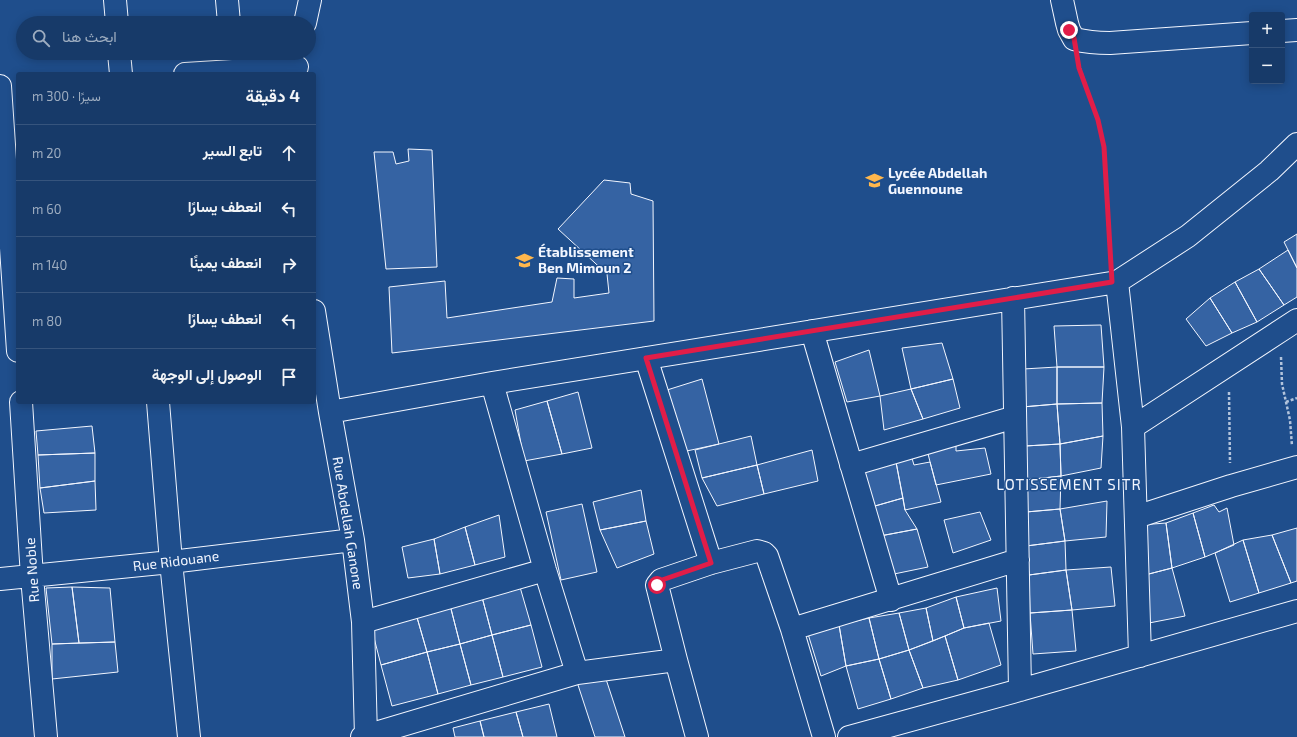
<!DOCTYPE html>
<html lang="ar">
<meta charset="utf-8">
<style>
:root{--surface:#173a69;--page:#20416f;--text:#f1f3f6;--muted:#9eadc0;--line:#36547d}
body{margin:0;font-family:"Exo 2",Vazirmatn,sans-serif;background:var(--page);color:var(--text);direction:rtl}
.controls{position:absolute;right:12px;top:12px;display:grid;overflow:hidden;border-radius:4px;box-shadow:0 2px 10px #0003}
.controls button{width:36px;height:36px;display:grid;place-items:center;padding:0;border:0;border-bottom:1px solid var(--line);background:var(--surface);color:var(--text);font:20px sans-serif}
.stop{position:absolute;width:12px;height:12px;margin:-9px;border:3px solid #e11d48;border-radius:50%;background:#fff}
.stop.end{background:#e11d48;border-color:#fff;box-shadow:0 1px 4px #0008}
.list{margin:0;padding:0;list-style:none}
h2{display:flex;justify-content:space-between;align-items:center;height:52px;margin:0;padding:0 16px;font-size:17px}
h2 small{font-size:13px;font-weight:400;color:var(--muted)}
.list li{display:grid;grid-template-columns:26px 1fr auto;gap:12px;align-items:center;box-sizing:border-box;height:56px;padding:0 16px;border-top:1px solid var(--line)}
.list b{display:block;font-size:15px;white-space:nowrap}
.list em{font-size:13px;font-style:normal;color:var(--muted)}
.icon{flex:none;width:22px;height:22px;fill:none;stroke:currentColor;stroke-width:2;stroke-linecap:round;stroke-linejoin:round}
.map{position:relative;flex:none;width:1297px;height:737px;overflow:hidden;direction:ltr}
.search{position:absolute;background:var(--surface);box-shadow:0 2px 10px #0003;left:16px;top:16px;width:300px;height:44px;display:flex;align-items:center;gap:10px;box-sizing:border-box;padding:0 14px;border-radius:22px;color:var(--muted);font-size:15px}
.panel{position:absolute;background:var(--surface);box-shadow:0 2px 10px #0003;left:16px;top:72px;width:300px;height:332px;border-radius:4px;direction:rtl}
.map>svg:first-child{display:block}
</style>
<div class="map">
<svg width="1297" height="737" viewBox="0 0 1297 737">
<rect width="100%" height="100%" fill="#1f4e8c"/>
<path fill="#3563a3" stroke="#f2f6ff" d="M 408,149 L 432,150 L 437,267 L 386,269 L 374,152 L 393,152 L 396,164 L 409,161 Z
M 604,180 L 630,183 L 631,194 L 653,201 L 654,321 L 392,353 L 389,287 L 445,281 L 447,318 L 552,302 L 557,278 L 574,279 L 574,298 L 609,293 L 607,274 L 558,229 Z
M 1297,234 L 1297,268 L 1284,242 Z
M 1288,250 L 1297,268 L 1297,297 L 1284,305 L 1259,269 Z
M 1259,269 L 1284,305 L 1257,322 L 1235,282 Z
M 1235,282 L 1257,322 L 1232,333 L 1210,298 Z
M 1210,298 L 1232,333 L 1206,346 L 1186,319 Z
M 1101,325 L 1104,367 L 1057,367 L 1054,326 Z
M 942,343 L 953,379 L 911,389 L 902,348 Z
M 869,350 L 880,396 L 847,402 L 835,362 Z
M 1057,367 L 1057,404 L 1022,407 L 1023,369 Z
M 1057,367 L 1104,367 L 1102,403 L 1057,404 Z
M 702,379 L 719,444 L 682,452 L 667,390 Z
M 953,379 L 960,408 L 923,419 L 911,389 Z
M 911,389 L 923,419 L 884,430 L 880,396 Z
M 578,392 L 592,448 L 562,454 L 547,401 Z
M 547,401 L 562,454 L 524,461 L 515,410 Z
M 1102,403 L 1103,436 L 1060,444 L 1057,404 Z
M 1057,404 L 1060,444 L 1025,446 L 1022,407 Z
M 92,426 L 95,453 L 38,455 L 36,431 Z
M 751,436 L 757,465 L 702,478 L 695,450 Z
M 1103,436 L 1101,468 L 1061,476 L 1060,444 Z
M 956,442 L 956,451 L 985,448 L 991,474 L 936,485 L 927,450 Z
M 1060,444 L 1061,476 L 1025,480 L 1025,446 Z
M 812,450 L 818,481 L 764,494 L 757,465 Z
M 95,453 L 95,481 L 40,488 L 38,455 Z
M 911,455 L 914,465 L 930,462 L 941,502 L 905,510 L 896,462 Z
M 896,462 L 903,498 L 875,506 L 862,472 Z
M 757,465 L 764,494 L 717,506 L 702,478 Z
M 1061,476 L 1060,509 L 1026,512 L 1025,480 Z
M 95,481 L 96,510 L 44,513 L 40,488 Z
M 641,490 L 646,521 L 600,530 L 593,502 Z
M 903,498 L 905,510 L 917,529 L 880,536 L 875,506 Z
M 1107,501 L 1106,537 L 1065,541 L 1060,509 Z
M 582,504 L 597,572 L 561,580 L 546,512 Z
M 1214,505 L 1219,512 L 1227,508 L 1234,545 L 1205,557 L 1193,513 Z
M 1060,509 L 1065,541 L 1026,546 L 1026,512 Z
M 980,512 L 991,540 L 953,553 L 944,520 Z
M 1193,513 L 1205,557 L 1172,568 L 1166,523 Z
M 499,515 L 505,557 L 475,565 L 465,527 Z
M 646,521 L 654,554 L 617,568 L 600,530 Z
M 1166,523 L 1172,568 L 1145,575 L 1140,525 Z
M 465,527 L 475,565 L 440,574 L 434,539 Z
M 1297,528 L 1297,581 L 1291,583 L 1272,535 Z
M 917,529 L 928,567 L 894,574 L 880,536 Z
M 1272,535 L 1291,583 L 1259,593 L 1243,540 Z
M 434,539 L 440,574 L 408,578 L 402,547 Z
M 1243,540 L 1259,593 L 1230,602 L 1215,553 Z
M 1065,541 L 1066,570 L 1029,575 L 1026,546 Z
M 1111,567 L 1115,606 L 1072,610 L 1066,570 Z
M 1172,568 L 1185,616 L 1149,623 L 1145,575 Z
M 1066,570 L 1072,610 L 1030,613 L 1029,575 Z
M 72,587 L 110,588 L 115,642 L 79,643 Z
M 72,587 L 79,643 L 52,644 L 46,588 Z
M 520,587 L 531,625 L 492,635 L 482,597 Z
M 997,588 L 1001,621 L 964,628 L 956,597 Z
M 482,597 L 492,635 L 460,644 L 450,605 Z
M 956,597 L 964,628 L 933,641 L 926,608 Z
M 450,605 L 460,644 L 427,652 L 416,614 Z
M 926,608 L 933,641 L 909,650 L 899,613 Z
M 1072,610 L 1076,651 L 1033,654 L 1030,613 Z
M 899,613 L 909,650 L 879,659 L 869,618 Z
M 416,614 L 427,652 L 381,665 L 371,626 Z
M 869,618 L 879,659 L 846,666 L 839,625 Z
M 989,623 L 1001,665 L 958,680 L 945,636 L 964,628 Z
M 531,625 L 542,667 L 503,677 L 492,635 Z
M 839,625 L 846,666 L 821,676 L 808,634 Z
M 492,635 L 503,677 L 471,685 L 460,644 Z
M 945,636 L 958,680 L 923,688 L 909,650 Z
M 115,642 L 118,672 L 52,679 L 52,644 Z
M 460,644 L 471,685 L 438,694 L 427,652 Z
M 909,650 L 923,688 L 891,699 L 879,659 Z
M 427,652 L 438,694 L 392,706 L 381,665 Z
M 879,659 L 891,699 L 858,709 L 846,666 Z
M 604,673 L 625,737 L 595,737 L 577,682 Z
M 549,704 L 557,737 L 523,737 L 516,712 Z
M 516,712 L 523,737 L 484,737 L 480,721 Z
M 480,721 L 484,737 L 455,737 L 453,728 Z"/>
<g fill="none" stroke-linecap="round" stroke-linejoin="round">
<defs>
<path id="minor" d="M 115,0 L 117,23
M 227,0 L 229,23
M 1062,0 L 1067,23 L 1069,30 L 1074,39 C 1086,42 1097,43 1110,43 L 1252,33
M 305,23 L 310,0
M 1282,31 L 1297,30
M 119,53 L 121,74
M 185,74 L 297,67
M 0,86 L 18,351
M 1117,282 L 1133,427 L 1140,656
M 1013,298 L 1020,690
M 314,311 L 330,412 L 353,540 L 363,622 L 366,737
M 812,331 L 891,600
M 646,358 L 711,563
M 492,383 L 545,570 L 577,673
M 21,402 L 32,577 L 46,737
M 158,402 L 171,562 L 189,737
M 330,412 L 492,383 L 1117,282 L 1188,236 L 1269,171 L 1297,144
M 1133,427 L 1297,320
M 851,465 L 1015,417
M 1136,517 L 1231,486 L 1297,467
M 0,579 L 171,562 L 353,540
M 363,622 L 545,570
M 792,629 L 1018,560
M 362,737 L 577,673 L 676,660
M 697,737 L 676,660 L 657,585 L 661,580 L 711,563 L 757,551 L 764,553 L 767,556 L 792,629 L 824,737
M 849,737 L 1020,690 L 1297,611"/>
</defs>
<use href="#minor" stroke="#f2f6ff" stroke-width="24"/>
<path stroke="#b3c4dc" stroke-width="2.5" stroke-dasharray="3 2" stroke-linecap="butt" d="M 1078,63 L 1098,120 L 1104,147 L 1110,259
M 1281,357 L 1282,384 L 1290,420 L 1292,446
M 1229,392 L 1230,463
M 1286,402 L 1297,398"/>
<use href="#minor" stroke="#1f4e8c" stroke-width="22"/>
</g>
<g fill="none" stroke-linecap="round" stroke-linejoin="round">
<path stroke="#e11d48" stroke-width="5" d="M 657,585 L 662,580 L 711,563 L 646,358 L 1112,282 L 1104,147 L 1098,120 L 1079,68 L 1074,38 L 1069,30"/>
</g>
<defs>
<symbol id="school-bare" viewBox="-9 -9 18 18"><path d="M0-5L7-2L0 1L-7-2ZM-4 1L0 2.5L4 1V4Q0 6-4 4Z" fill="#ffb74d" stroke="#1f4e8c" stroke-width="2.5" paint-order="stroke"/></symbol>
</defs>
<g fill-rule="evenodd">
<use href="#school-bare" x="862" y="168" width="25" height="25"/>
<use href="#school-bare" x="512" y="248" width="25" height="25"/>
</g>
<g text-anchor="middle" stroke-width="3" stroke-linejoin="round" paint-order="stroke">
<g font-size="14" font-weight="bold" fill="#f2f6ff" stroke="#1f4e8c" text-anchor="start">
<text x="888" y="178">Lycée Abdellah<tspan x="888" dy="16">Guennoune</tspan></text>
<text x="538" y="257">Établissement<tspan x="538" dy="16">Ben Mimoun 2</tspan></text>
</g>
<g font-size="14" fill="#f2f6ff" stroke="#1f4e8c">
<text transform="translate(348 523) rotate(81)" y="5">Rue Abdellah Ganone</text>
<text transform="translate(176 561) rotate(-7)" y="5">Rue Ridouane</text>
<text transform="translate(32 570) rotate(-94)" y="5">Rue Noble</text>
</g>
<g font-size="15" letter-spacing="1" fill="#f2f6ff" stroke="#1f4e8c">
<text x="1069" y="490">LOTISSEMENT SITR</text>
</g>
</g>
</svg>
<div class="controls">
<button>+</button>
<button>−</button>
</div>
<div class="stop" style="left:657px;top:585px"></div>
<div class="stop end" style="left:1069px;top:30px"></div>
<div class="search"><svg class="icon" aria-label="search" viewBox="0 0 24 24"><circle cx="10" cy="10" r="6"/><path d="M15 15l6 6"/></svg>ابحث هنا</div>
<section class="panel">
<h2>4 دقيقة<small>سيرًا · 300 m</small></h2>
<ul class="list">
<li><svg class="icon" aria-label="ahead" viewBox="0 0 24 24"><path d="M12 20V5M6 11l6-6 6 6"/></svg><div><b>تابع السير</b></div><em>20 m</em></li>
<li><svg class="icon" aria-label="left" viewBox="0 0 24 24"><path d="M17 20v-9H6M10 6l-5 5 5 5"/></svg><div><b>انعطف يسارًا</b></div><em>60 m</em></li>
<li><svg class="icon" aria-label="right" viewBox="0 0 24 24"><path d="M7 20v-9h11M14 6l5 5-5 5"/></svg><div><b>انعطف يمينًا</b></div><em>140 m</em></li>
<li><svg class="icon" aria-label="left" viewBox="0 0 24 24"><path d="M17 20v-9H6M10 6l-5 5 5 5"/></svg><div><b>انعطف يسارًا</b></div><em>80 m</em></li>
<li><svg class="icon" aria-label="arrive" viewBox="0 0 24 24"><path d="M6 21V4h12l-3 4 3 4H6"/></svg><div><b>الوصول إلى الوجهة</b></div></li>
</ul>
</section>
</div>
